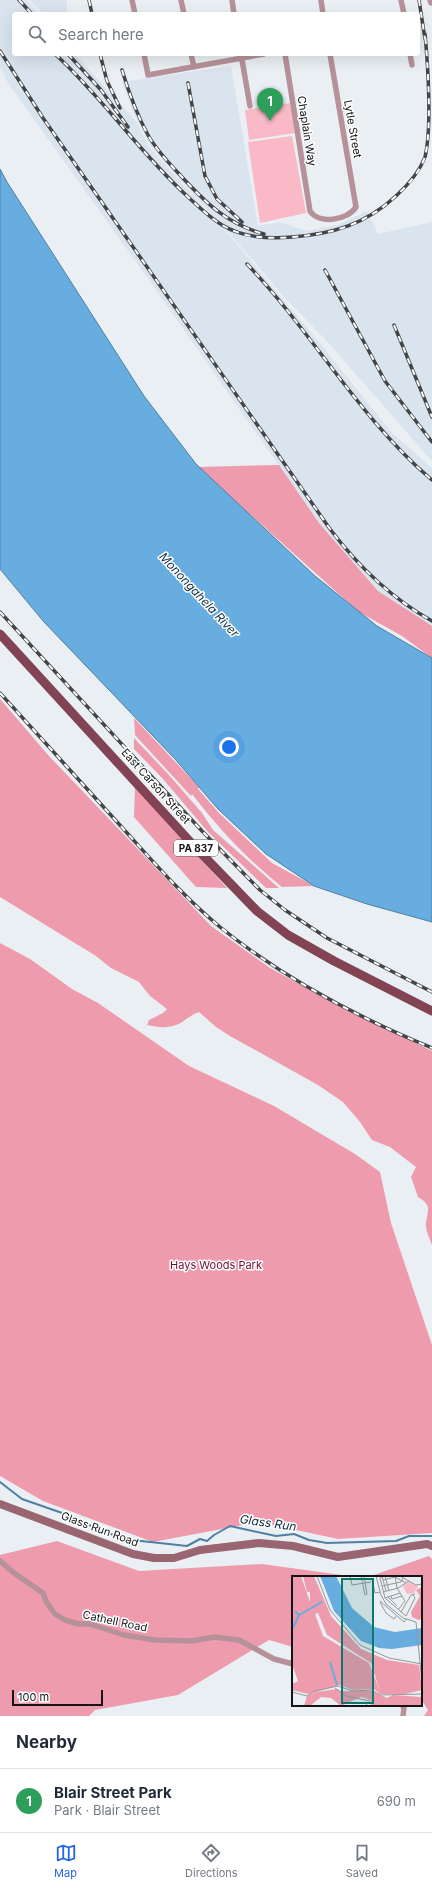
<!DOCTYPE html>
<meta charset="utf-8">
<style>
:root{--surface:#fff;--page:#f2f2f3;--text:#1f2937;--muted:#747a83;--line:#e0e1e3;--accent:#2563eb}
body{margin:0;font-family:Inter,sans-serif;background:var(--page);color:var(--text)}
.scale{position:absolute;left:12px;bottom:10px;width:91px;box-sizing:border-box;padding-left:4px;border:2px solid #141517;border-top:0;font-size:11px;line-height:14px;white-space:nowrap;color:#141517;-webkit-text-stroke:3px #fff;paint-order:stroke}
.you{position:absolute;left:229px;top:747px;width:14px;height:14px;margin:-10px;border:3px solid #fff;border-radius:50%;background:#1a73e8;box-shadow:0 0 0 6px #1a73e833}
.badge{display:grid;place-items:center;width:26px;height:26px;border-radius:50%;background:var(--accent);color:#fff;font-size:13px;font-weight:700}
.pin{position:absolute;translate:-50% -33px;filter:drop-shadow(0 1px 2px #0008)}
.pin::after{content:'';position:absolute;top:21px;width:14px;height:12px;background:inherit;clip-path:polygon(0 0,100% 0,50% 100%)}
.list{margin:0;padding:0;list-style:none}
h2{display:flex;justify-content:space-between;align-items:center;height:52px;margin:0;padding:0 16px;font-size:17px}
h2 small{font-size:13px;font-weight:400;color:var(--muted)}
.list li{display:grid;grid-template-columns:26px 1fr auto;gap:12px;align-items:center;box-sizing:border-box;height:64px;padding:0 16px;border-top:1px solid var(--line)}
.list b{display:block;font-size:15px;white-space:nowrap}
.list p{margin:0;font-size:13px;white-space:nowrap;color:var(--muted)}
.list em{font-size:13px;font-style:normal;color:var(--muted)}
.icon{flex:none;width:22px;height:22px;fill:none;stroke:currentColor;stroke-width:2;stroke-linecap:round;stroke-linejoin:round}
.map{position:relative;flex:none;width:432px;height:1716px;overflow:hidden}
.search{position:absolute;background:var(--surface);box-shadow:0 4px 16px #0002;left:12px;right:12px;top:12px;height:44px;display:flex;align-items:center;gap:10px;box-sizing:border-box;padding:0 14px;border-radius:4px;color:var(--muted);font-size:15px}
.sheet{height:116px;background:var(--surface)}
nav{display:flex;justify-content:space-around;align-items:center;box-sizing:border-box;height:56px;border-top:1px solid var(--line);background:var(--surface);font-size:11px;color:var(--muted)}
nav a{display:grid;justify-items:center;gap:2px}
nav .on{color:var(--accent)}
.map>svg:first-child{display:block}
</style>
<div class="map">
<svg width="432" height="1716" viewBox="0 0 432 1716">
<rect width="100%" height="100%" fill="#eaeff3"/>
<path fill="#d9e4ee" d="M 0,0 L 27,0 L 39,14 L 14,14 L 14,54 L 75,54 L 136,121 L 149,147 L 230,236 L 323,347 L 392,433 L 432,468 L 432,628 L 378,591 L 319,523 L 149,280 L 8,83 L 0,67 Z
M 29,0 L 67,0 L 67,14 L 44,14 Z
M 231,66 L 258,226 L 279,222 L 307,231 L 338,225 L 367,211 L 378,234 L 432,222 L 432,461 L 324,338 L 283,296 L 253,260 L 151,147 L 133,112 L 122,82 Z"/>
<path fill="#f9b9c6" d="M 290,103 L 295,133 L 249,140 L 245,110 Z
M 292,136 L 306,213 L 260,223 L 248,142 Z"/>
<path fill="#ee9bad" d="M 279,465 L 319,523 L 378,591 L 432,626 L 432,658 L 402,636 L 359,612 L 197,467 Z
M 0,699 L 49,756 L 211,926 L 270,968 L 334,1003 L 432,1051 L 432,1245 C 430,1239 425,1230 426,1223 C 428,1209 432,1205 418,1197 L 411,1177 L 416,1167 L 390,1147 L 372,1140 L 360,1122 L 343,1102 L 318,1085 L 230,1036 L 216,1027 L 199,1012 C 193,1014 191,1016 185,1020 C 174,1029 160,1028 147,1025 L 149,1020 L 163,1013 L 167,1009 L 150,996 L 139,982 L 111,968 L 96,956 L 0,897 Z
M 134,718 L 199,787 L 198,789 L 219,813 L 272,863 L 314,886 L 282,887 C 248,860 219,829 192,794 L 191,796 L 135,735 Z
M 134,738 L 169,775 L 202,813 L 213,830 L 279,888 L 266,888 L 208,832 L 163,779 L 134,749 Z
M 135,788 L 227,888 L 196,887 L 134,817 Z
M 0,943 L 30,959 L 72,989 L 98,1003 L 189,1066 L 274,1106 L 355,1154 L 380,1172 L 391,1223 L 432,1345 L 432,1533 L 338,1539 L 259,1522 L 153,1542 L 43,1501 L 0,1476 Z
M 57,1541 L 139,1571 L 262,1564 L 356,1577 L 293,1577 L 293,1647 L 269,1640 L 178,1695 L 95,1710 L 89,1716 L 0,1716 L 0,1555 Z
M 429,1556 L 432,1559 L 432,1716 L 424,1716 L 428,1710 L 421,1699 L 421,1577 L 368,1577 Z"/>
<path fill="#68addf" stroke="#4f7fa3" d="M 0,169 L 7,182 L 144,396 L 196,464 L 315,576 L 377,626 L 432,658 L 432,922 L 367,904 L 314,886 L 266,854 L 218,809 L 175,759 L 44,622 L 0,569 Z"/>
<g fill="none" stroke-linecap="round" stroke-linejoin="round">
<path stroke="#4f7fa3" stroke-width="2" d="M 0,1482 L 22,1499 L 65,1514 L 107,1533 L 132,1540 L 187,1546 L 200,1539 L 207,1541 L 214,1535 L 230,1526 L 276,1536 L 294,1534 L 309,1540 L 327,1543 L 396,1541 L 409,1536 L 432,1536"/>
<path stroke="#b79199" stroke-width="5.5" d="M 132,0 L 135,14
M 181,0 L 184,14
M 232,0 L 234,14
M 321,0 L 323,14
M 401,0 L 404,14
M 430,0 L 431,3
M 144,54 L 148,75 L 264,54
M 191,54 L 194,67
M 241,54 L 250,106
M 285,54 L 310,211 C 319,225 348,220 356,207 L 330,54
M 410,54 L 412,65
M 0,1561 L 14,1573 L 43,1593 L 47,1603 L 55,1614 L 65,1620 L 78,1624 L 90,1624 L 124,1635 L 155,1640 L 192,1641 L 214,1637 L 239,1640 L 274,1659 L 293,1664
M 402,1705 L 404,1708 L 403,1716"/>
<path stroke="#996570" stroke-width="8" d="M 0,1504 L 133,1554 L 154,1558 L 174,1558 L 200,1550 L 259,1543 L 293,1546 L 338,1557 L 427,1544 L 432,1546"/>
<path stroke="#824454" stroke-width="9" d="M 0,634 L 194,846 L 257,911 L 288,935 L 334,961 L 432,1011"/>
<defs>
<path id="rail" d="M 19,0 L 32,14
M 89,0 L 92,14
M 419,0 L 425,39
M 0,51 L 43,118 L 330,529 C 358,566 391,598 432,621
M 55,54 C 103,98 139,152 187,196 C 198,206 209,217 222,225 C 243,238 268,239 292,237 C 333,234 366,224 396,196 C 408,185 419,173 425,157 C 432,128 428,66 425,34
M 68,54 L 101,90 L 128,127
M 100,54 L 107,81 L 120,108
M 122,70 C 129,93 137,115 148,135 C 157,151 169,163 181,176 C 206,203 227,224 264,234
M 188,83 L 205,176 L 217,199 L 242,222
M 247,264 C 312,332 360,419 432,480
M 325,270 L 385,381 L 432,442
M 394,325 L 432,417
M 0,612 L 202,831 L 260,890 L 285,910 L 327,938 L 432,992
M 0,693 C 43,740 85,787 128,834 C 157,866 186,899 220,927 C 283,978 357,1017 432,1048"/>
</defs>
<use href="#rail" stroke="#434548" stroke-width="3.5"/>
<use href="#rail" stroke="#fff" stroke-width="2" stroke-dasharray="6" stroke-linecap="butt"/>
</g>
<g text-anchor="middle" stroke-width="3" stroke-linejoin="round" paint-order="stroke">
<rect fill="#fff" stroke="#5a5b5d" stroke-width="1" x="174" y="840" width="44" height="16" rx="3"/>
<g font-size="10" font-weight="bold" fill="#141517">
<text x="196" y="852">PA 837</text>
</g>
<g font-size="11" fill="#141517" stroke="#fff">
<text transform="translate(353 129) rotate(80)" y="4">Lytle Street</text>
<text transform="translate(307 131) rotate(81)" y="4">Chaplain Way</text>
<text transform="translate(156 786) rotate(48)" y="4">East Carson Street</text>
<text transform="translate(100 1529) rotate(20)" y="4">Glass Run Road</text>
<text transform="translate(115 1621) rotate(12)" y="4">Cathell Road</text>
</g>
<g font-size="11" fill="#6f0c32" stroke="#fff">
<text x="216" y="1269">Hays Woods Park</text>
</g>
<g font-size="12" font-style="italic" fill="#0f2e43" stroke="#fff">
<text transform="translate(199 595) rotate(47)" y="4">Monongahela River</text>
<text transform="translate(268 1523) rotate(8)" y="4">Glass Run</text>
</g>
</g>
<g transform="translate(292 1576)">
<rect width="130" height="130" fill="#eaeff3"/>
<path d="M 117,6 L 126,10 L 122,17 L 115,18 L 111,10 Z" fill="#f9b9c6"/>
<path d="M 0,0 L 9,0 L 18,26 L 18,16 L 15,16 L 11,0 L 22,0 L 39,40 L 69,73 L 95,84 L 127,89 L 130,114 L 113,118 L 88,118 L 82,113 L 61,114 L 48,109 L 16,118 L 0,114 L 0,108 L 6,105 L 0,88 ZM 26,37 L 35,59 L 79,87 L 88,115 L 77,87 L 31,60 L 23,38 ZM 130,11 L 130,43 L 126,44 L 120,41 L 119,36 L 128,20 L 124,14 ZM 45,113 L 48,115 L 80,115 L 95,122 L 101,119 L 130,121 L 130,130 L 79,130 L 79,124 L 69,121 L 49,130 L 39,122 L 29,121 L 18,130 L 12,130 L 15,120 L 24,116 Z" fill="#ee9bad" fill-rule="evenodd"/>
<path d="M 28,0 L 44,0 L 60,32 L 82,51 L 103,56 L 130,52 L 130,69 L 100,73 L 87,72 L 69,65 L 42,35 Z" fill="#68addf"/>
<path fill="none" stroke="#68addf" stroke-width="2" d="M 3,35 L 7,39 L 30,26M 1,52 L 7,39M 38,86 L 45,109"/>
<path fill="none" stroke="#94989b" stroke-width="1" d="M 25,0 L 38,34 L 68,69 L 97,82 L 130,88M 58,0 L 60,9 L 79,6M 69,0 L 73,19 L 75,18 L 72,0M 84,0 L 89,19 L 94,28 L 111,42 L 124,46 L 130,107M 90,0 L 94,15M 91,0 L 88,2 L 93,22 L 114,40M 93,0 L 97,15M 103,0 L 105,12 L 113,25 L 106,34M 108,0 L 124,9 L 130,8M 91,4 L 103,1 L 114,7M 81,7 L 83,17 L 88,16M 90,10 L 109,6 L 111,2M 91,16 L 106,12 L 117,5M 99,20 L 100,23 L 110,20M 96,21 L 105,30M 93,22 L 108,17M 88,25 L 112,46 L 114,43M 88,26 L 94,37 L 102,43 L 104,40M 109,36 L 119,19 L 123,18M 114,40 L 123,22 L 121,19M 43,112 L 54,120 L 78,125 L 73,130M 0,116 L 15,120 L 23,115 L 46,110 L 61,115 L 80,114 L 88,119 L 130,118"/>
<path fill="#0f766e" fill-opacity="0.15" stroke="#0f766e" stroke-width="2" d="M 50,3 L 81,3 L 81,127 L 50,127 Z"/>
<rect width="130" height="130" fill="none" stroke="#141517" stroke-width="2"/>
</g>
</svg>
<div class="scale">100 m</div>
<div class="you"></div>
<div class="pin badge" style="left:270px;top:121px;background:#2e9e5b">1</div>
<div class="search"><svg class="icon" aria-label="search" viewBox="0 0 24 24"><circle cx="10" cy="10" r="6"/><path d="M15 15l6 6"/></svg>Search here</div>
</div>
<section class="sheet">
<h2>Nearby<small></small></h2>
<ul class="list">
<li><span class="badge" style="background:#2e9e5b">1</span><div><b>Blair Street Park</b><p>Park · Blair Street</p></div><em>690 m</em></li>
</ul>
</section>
<nav>
<a class="on"><svg class="icon" aria-label="map" viewBox="0 0 24 24"><path d="M3 6l6-2 6 2 6-2v14l-6 2-6-2-6 2zM9 4v14M15 6v14"/></svg>Map</a>
<a><svg class="icon" aria-label="directions" viewBox="0 0 24 24"><path d="M12 3l9 9-9 9-9-9zM9 14v-3h6M13 9l2 2-2 2"/></svg>Directions</a>
<a><svg class="icon" aria-label="saved" viewBox="0 0 24 24"><path d="M7 4h10v16l-5-4-5 4z"/></svg>Saved</a>
</nav>
